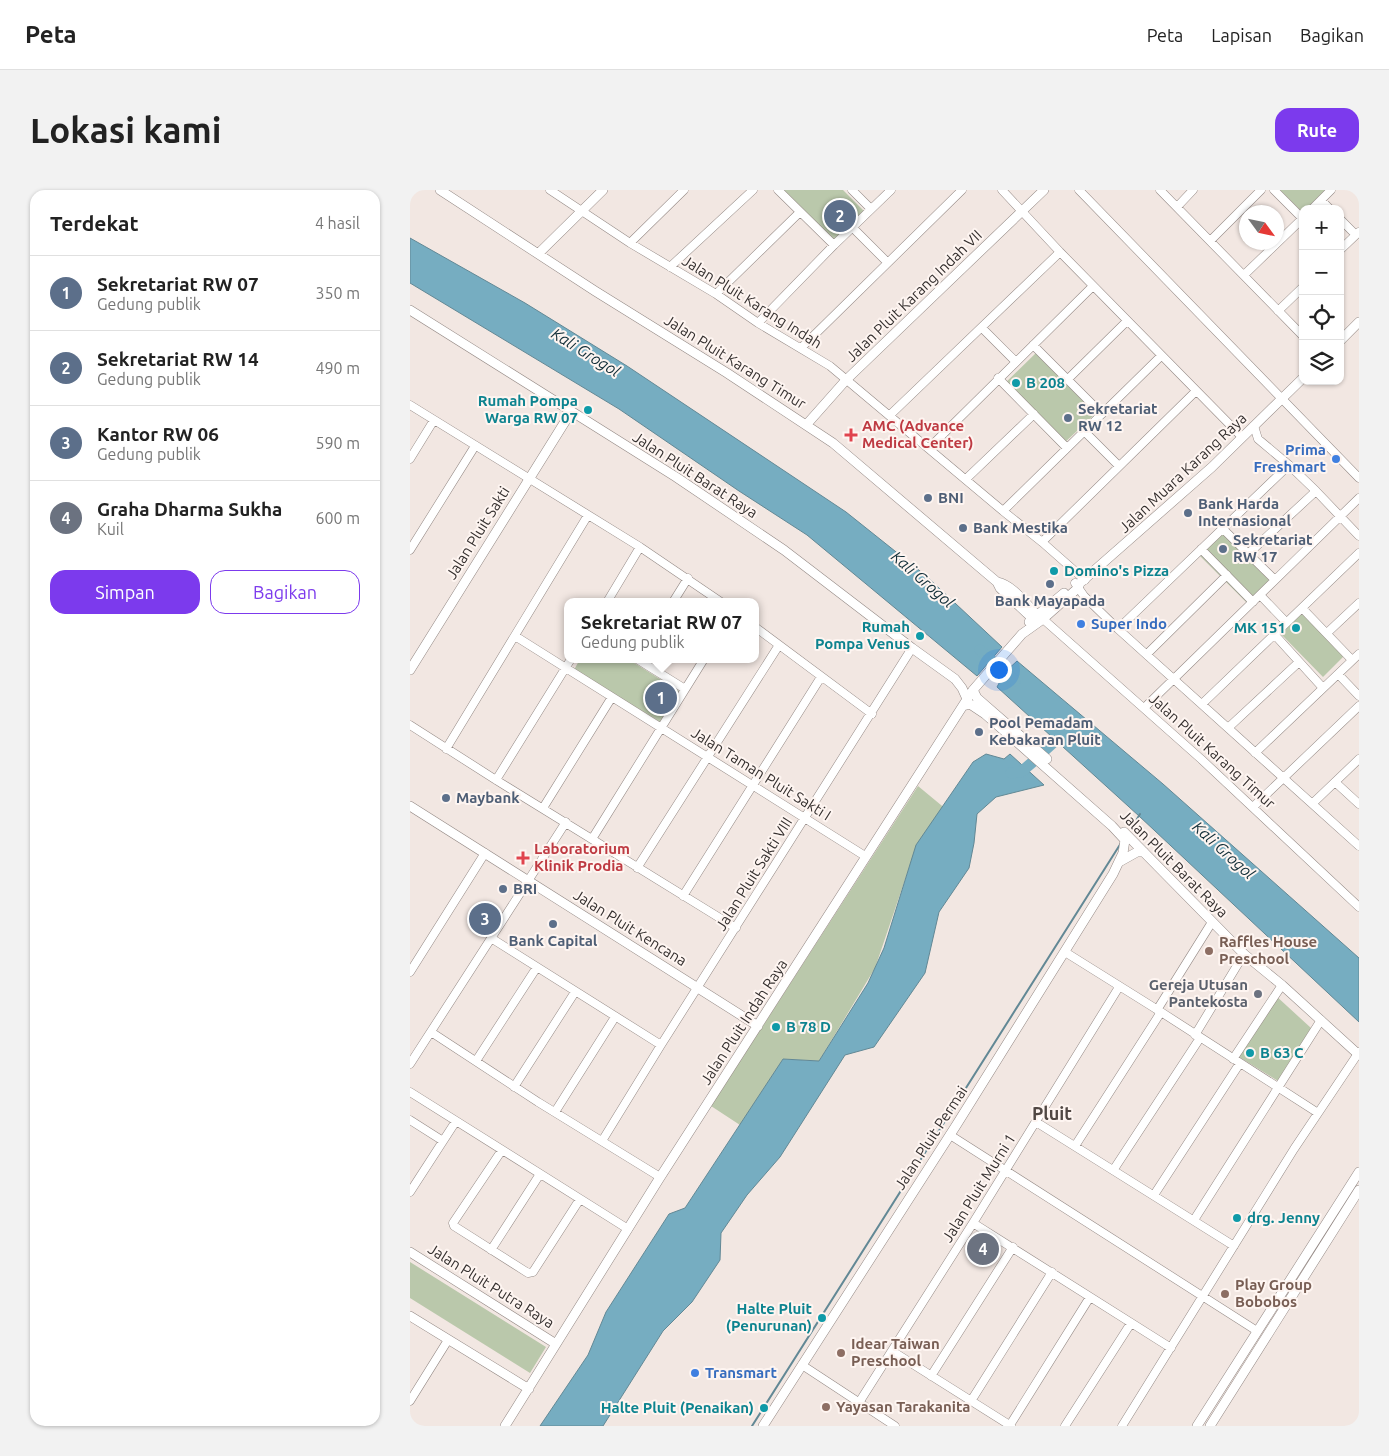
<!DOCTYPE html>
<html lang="id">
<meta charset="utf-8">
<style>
:root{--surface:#fff;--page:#f2f2f2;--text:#222;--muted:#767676;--line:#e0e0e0;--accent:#7c3aed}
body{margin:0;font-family:Ubuntu,sans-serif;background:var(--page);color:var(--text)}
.controls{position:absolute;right:15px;top:15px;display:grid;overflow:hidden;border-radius:10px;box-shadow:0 1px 4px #0004}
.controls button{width:45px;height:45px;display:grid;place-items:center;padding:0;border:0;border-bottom:1px solid var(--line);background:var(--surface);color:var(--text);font:25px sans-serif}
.compass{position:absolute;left:829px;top:15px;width:45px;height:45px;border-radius:50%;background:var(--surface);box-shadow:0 1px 4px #0004;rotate:123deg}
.you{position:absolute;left:588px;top:479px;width:18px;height:18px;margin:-12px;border:4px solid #fff;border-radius:50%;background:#1a73e8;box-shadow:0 0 0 8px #1a73e833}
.badge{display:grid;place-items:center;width:32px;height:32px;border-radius:50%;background:var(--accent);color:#fff;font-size:16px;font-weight:700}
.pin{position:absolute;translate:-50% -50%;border:2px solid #fff;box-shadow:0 1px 5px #0006}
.popup{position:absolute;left:154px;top:408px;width:195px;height:65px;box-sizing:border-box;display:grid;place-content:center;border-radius:10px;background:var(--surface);filter:drop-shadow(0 1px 4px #0005);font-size:16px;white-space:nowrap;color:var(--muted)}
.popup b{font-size:19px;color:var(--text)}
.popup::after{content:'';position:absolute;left:50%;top:100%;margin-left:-10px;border:10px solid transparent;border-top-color:var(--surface)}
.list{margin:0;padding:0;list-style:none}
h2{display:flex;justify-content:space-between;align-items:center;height:65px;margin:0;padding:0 20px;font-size:21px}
h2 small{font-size:16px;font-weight:400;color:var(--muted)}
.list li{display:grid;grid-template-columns:32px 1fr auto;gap:15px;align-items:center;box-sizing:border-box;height:75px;padding:0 20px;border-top:1px solid var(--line)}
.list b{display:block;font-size:19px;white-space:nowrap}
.list p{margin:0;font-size:16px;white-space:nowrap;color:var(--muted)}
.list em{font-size:16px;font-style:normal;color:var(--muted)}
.actions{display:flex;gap:10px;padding:15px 20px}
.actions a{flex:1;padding:11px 0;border:1px solid var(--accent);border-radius:15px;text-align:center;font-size:18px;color:var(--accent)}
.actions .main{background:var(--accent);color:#fff}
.icon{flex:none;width:28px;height:28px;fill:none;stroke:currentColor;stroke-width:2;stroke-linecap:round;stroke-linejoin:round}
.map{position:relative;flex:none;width:949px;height:1236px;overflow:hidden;border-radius:15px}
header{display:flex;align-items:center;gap:30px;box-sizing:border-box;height:70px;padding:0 25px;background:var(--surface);border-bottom:1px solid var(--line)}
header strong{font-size:24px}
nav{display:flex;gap:28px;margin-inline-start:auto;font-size:18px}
.intro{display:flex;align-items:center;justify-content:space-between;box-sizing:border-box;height:120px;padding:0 30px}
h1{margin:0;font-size:35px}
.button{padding:12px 22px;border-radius:15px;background:var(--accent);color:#fff;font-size:18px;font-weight:700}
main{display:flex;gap:30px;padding:0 30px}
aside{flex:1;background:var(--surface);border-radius:15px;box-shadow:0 1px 4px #0004}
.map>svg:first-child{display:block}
</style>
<header>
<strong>Peta</strong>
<nav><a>Peta</a><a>Lapisan</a><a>Bagikan</a></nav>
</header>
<div class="intro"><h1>Lokasi kami</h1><a class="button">Rute</a></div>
<main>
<aside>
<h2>Terdekat<small>4 hasil</small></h2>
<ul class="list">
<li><span class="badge" style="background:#5c6f8a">1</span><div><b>Sekretariat RW 07</b><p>Gedung publik</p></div><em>350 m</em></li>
<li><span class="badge" style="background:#5c6f8a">2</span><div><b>Sekretariat RW 14</b><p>Gedung publik</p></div><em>490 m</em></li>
<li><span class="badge" style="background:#5c6f8a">3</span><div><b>Kantor RW 06</b><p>Gedung publik</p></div><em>590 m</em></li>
<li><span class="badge" style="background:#6b7280">4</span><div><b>Graha Dharma Sukha</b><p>Kuil</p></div><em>600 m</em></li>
</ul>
<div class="actions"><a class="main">Simpan</a><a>Bagikan</a></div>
</aside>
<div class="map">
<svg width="949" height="1236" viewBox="0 0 949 1236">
<rect width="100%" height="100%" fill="#f2e7e2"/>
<path fill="#bac8ab" d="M 373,0 L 433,0 L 456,23 L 424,54 Z
M 870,0 L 917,0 L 897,19 L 893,19 L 893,23 Z
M 628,161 L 687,222 L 650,257 L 592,196 Z
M 813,343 L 860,391 L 837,413 L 789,365 Z
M 892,419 L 934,466 L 913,487 L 869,442 Z
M 170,469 L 218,469 L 269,501 L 250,532 L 164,480 Z
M 508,596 L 537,620 L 500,675 L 465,778 L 409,871 L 373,869 L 330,935 L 301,916 Z
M 865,805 L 901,838 L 868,891 L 826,865 Z
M 0,1072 L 136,1157 L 120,1183 L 0,1108 Z"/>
<path fill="#76adc1" stroke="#628895" d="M 0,48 L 115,113 L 217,176 L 436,322 L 515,385 L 592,457 L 567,486 L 397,345 L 329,301 L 209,219 L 0,93 Z
M 607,471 L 753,594 L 949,768 L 949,832 L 729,626 L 587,497 L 595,482 Z
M 576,564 L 594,569 L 600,564 L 634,595 L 586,607 L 567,624 L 564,653 L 559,678 L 529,722 L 515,783 L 464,857 L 435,865 L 370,967 L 337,1005 L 311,1043 L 310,1070 L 282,1112 L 253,1141 L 193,1236 L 130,1236 L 178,1165 L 196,1122 L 259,1024 L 275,1018 L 373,869 L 409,871 L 458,793 L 474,758 L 506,655 L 563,572 Z"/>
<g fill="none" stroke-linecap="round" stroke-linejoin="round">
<path stroke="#628895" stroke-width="2" d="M 724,634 L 730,624
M 342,1236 L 711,653"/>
<path stroke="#76adc1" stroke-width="11" d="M 570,460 L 605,491
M 632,563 L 656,541
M 601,583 L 611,582 L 625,570"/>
<defs>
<path id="minor" d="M 140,0 L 220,53 L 306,104 L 348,133 L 420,176 L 593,321 L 632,352 L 675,390
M 368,0 L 424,55
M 442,0 L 461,19
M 592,0 L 650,62 L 832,247
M 669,0 L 949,288
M 750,0 L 893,146
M 864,0 L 892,28
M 911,10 L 920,19
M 767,17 L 783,0
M 902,19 L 921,0
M 930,29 L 946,45
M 443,38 L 477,72
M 800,51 L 851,0
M 220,53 L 274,0
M 930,60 L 949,42
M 260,77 L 343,0
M 834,85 L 893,28
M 306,104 L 390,22
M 868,121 L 893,97
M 348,133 L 424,55 L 481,0
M 572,138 L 606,172
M 623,155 L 692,224
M 391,158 L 552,0
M 588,188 L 657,258
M 658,189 L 717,131
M 0,215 L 230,357 L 311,412
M 480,225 L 650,62
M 844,236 L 848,249 L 879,275 L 906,301 L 949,346
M 674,241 L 709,276
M 519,258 L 683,96
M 0,269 L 24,230
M 556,289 L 624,224
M 593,321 L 751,166
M 812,338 L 864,389
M 632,352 L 786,201
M 791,359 L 843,412
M 0,360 L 65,256
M 838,364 L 906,301
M 665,393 L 674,406 L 708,439 L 949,656
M 850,405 L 876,432
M 197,412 L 230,357
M 263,412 L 278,388
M 892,418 L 942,470
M 633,429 L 791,569 L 949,717
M 345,437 L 462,524
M 708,439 L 879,275
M 917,443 L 949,413
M 864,444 L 913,498
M 105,446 L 455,666
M 737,464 L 817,385
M 227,469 L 275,499
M 928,484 L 949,506
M 792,514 L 949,363
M 734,518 L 949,308
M 0,535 L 86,590 L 326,738
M 818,538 L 889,472
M 36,559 L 178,325
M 845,563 L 949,464
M 86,590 L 161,469
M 925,592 L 949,614
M 903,613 L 949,569
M 843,617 L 949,516
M 133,618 L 202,507
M 182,649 L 294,469
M 227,678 L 369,455
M 273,706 L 411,487
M 81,748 L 251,855
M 655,762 L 751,822 L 908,923
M 0,782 L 75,663
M 747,820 L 802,732
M 21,842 L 128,912 L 250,987
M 785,845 L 834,764
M 823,869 L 872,795
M 66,871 L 127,777
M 0,874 L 156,632
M 104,897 L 165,802
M 0,902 L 218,1039
M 145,922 L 205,827
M 0,930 L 33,951
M 626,932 L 824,1056
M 540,945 L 847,1141
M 192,951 L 251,855 L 502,458
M 665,956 L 751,822
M 92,960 L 43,1033 L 44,1036 L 118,1083 L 123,1082 L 170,1009
M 704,979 L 790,848
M 0,1002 L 46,931
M 744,1005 L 830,873
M 784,1030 L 911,830
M 563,1033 L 761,1158
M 81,1060 L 130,984
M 482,1161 L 601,1236
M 392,1175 L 485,1236
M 521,1186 L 603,1057
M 0,1211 L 38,1150
M 450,1211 L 563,1033 L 709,797
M 561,1211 L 642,1082
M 600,1235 L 680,1107
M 655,1236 L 721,1133
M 712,1236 L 884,959 L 949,862"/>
<path id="tertiary" d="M 30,0 L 185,101 L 317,183 L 423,253 L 587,392 L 590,398 L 622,428
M 129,63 L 193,0
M 0,120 L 266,287 L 374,360 L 502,458 L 545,489 L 552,498 L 557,509
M 930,151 L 949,132
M 397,234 L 436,190 L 634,0
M 587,392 C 603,395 616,414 627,425
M 619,432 L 654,403
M 0,480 L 161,222
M 563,500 L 567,508 L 637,569
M 0,616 L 348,836
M 714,642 L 834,764 L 872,795 L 949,865
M 711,671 L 727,662 L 734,662
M 0,1062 L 146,1154
M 0,1126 L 119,1199
M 95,1236 L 249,989 L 563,500 L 612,444 L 633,429 L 668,398 L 670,393 L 802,277 L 893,188
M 353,1236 L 547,934 L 703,684 L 713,663 L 715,650 L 702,636 L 575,524 L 560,514 L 553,516
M 787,1236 L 949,982
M 800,1236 L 949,1000"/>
</defs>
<use href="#minor" stroke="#948985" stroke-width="9"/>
<use href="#tertiary" stroke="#948985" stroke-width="10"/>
<use href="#minor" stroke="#fff" stroke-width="8"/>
<use href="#tertiary" stroke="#fff" stroke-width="9"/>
</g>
<g fill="#0f9aa8" stroke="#fef5f1" stroke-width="2">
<circle cx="606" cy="193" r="5"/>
<circle cx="178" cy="220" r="5"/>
<circle cx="644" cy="381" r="5"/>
<circle cx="886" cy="438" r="5"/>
<circle cx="510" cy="446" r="5"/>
<circle cx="366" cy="837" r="5"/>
<circle cx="840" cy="863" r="5"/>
<circle cx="827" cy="1028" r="5"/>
<circle cx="412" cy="1128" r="5"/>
<circle cx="354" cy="1218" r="5"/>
</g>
<g fill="#5c6f8a" stroke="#fef5f1" stroke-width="2">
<circle cx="658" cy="228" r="5"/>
<circle cx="518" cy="308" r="5"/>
<circle cx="778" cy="323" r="5"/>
<circle cx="553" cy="338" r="5"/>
<circle cx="813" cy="359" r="5"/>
<circle cx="640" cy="394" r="5"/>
<circle cx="569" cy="542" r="5"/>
<circle cx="36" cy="608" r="5"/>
<circle cx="93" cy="699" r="5"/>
<circle cx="143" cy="734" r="5"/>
</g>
<g fill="#e0444e" stroke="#fef5f1" stroke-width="2">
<path d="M438.5 237.5h5v5h5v5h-5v5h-5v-5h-5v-5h5z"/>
<path d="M110.5 660.5h5v5h5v5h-5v5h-5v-5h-5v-5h5z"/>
</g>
<g fill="#3f7fe0" stroke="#fef5f1" stroke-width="2">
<circle cx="926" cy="269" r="5"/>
<circle cx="671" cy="434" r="5"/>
<circle cx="285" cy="1183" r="5"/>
</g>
<g fill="#8d6e63" stroke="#fef5f1" stroke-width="2">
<circle cx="799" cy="761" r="5"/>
<circle cx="815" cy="1104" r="5"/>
<circle cx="431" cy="1163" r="5"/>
<circle cx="416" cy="1217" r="5"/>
</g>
<circle fill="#6b7280" stroke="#fef5f1" stroke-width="2" cx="848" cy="804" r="5"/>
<g text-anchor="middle" stroke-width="4" stroke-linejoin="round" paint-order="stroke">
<g font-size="15" fill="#35302f" stroke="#fef5f1">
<text transform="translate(504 106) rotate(-44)" y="5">Jalan Pluit Karang Indah VII</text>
<text transform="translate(342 112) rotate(32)" y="5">Jalan Pluit Karang Indah</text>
<text transform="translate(325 172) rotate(32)" y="5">Jalan Pluit Karang Timur</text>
<text transform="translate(773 283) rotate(-43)" y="5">Jalan Muara Karang Raya</text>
<text transform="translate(285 285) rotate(33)" y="5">Jalan Pluit Barat Raya</text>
<text transform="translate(68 343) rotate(-58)" y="5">Jalan Pluit Sakti</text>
<text transform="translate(802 561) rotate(42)" y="5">Jalan Pluit Karang Timur</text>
<text transform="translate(351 584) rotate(32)" y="5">Jalan Taman Pluit Sakti I</text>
<text transform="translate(764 674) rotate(45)" y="5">Jalan Pluit Barat Raya</text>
<text transform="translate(344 684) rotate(-58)" y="5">Jalan Pluit Sakti VIII</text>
<text transform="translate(220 738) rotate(32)" y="5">Jalan Pluit Kencana</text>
<text transform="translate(334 832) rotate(-57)" y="5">Jalan Pluit Indah Raya</text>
<text transform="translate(521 948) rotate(-57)" y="5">Jalan Pluit Permai</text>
<text transform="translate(569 998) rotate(-58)" y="5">Jalan Pluit Murni 1</text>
<text transform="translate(81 1096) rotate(32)" y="5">Jalan Pluit Putra Raya</text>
</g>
<g font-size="15" font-weight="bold" fill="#0d838f" stroke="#fef5f1" text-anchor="start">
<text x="616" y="198">B 208</text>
<text x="168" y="216" text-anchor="end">Rumah Pompa<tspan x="168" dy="17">Warga RW 07</tspan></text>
<text x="654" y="386">Domino's Pizza</text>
<text x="500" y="442" text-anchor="end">Rumah<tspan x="500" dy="17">Pompa Venus</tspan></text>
<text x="876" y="443" text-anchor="end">MK 151</text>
<text x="376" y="842">B 78 D</text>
<text x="850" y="868">B 63 C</text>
<text x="837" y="1033">drg. Jenny</text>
<text x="402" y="1124" text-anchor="end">Halte Pluit<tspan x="402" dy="17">(Penurunan)</tspan></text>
<text x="344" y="1223" text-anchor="end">Halte Pluit (Penaikan)</text>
</g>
<g font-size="15" font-weight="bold" fill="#4e5e75" stroke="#fef5f1" text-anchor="start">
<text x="668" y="224">Sekretariat<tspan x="668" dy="17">RW 12</tspan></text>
<text x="528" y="313">BNI</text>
<text x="788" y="319">Bank Harda<tspan x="788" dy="17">Internasional</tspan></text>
<text x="563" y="343">Bank Mestika</text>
<text x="823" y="355">Sekretariat<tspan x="823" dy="17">RW 17</tspan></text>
<text x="640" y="416" text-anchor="middle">Bank Mayapada</text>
<text x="579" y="538">Pool Pemadam<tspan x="579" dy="17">Kebakaran Pluit</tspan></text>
<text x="46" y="613">Maybank</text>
<text x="103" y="704">BRI</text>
<text x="143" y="756" text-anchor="middle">Bank Capital</text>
</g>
<g font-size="15" font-weight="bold" fill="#be3a42" stroke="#fef5f1" text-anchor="start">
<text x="452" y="241">AMC (Advance<tspan x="452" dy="17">Medical Center)</tspan></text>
<text x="124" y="664">Laboratorium<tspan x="124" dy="17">Klinik Prodia</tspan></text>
</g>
<g font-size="15" font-weight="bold" fill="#366cbe" stroke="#fef5f1" text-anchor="start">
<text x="916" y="265" text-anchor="end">Prima<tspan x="916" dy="17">Freshmart</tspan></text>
<text x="681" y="439">Super Indo</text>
<text x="295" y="1188">Transmart</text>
</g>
<g font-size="15" font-weight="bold" fill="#785e54" stroke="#fef5f1" text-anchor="start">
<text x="809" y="757">Raffles House<tspan x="809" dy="17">Preschool</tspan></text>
<text x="825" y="1100">Play Group<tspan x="825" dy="17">Bobobos</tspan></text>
<text x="441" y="1159">Idear Taiwan<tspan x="441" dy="17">Preschool</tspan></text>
<text x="426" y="1222">Yayasan Tarakanita</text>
</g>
<g font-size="15" font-weight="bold" fill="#5b616d" stroke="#fef5f1" text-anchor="end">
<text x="838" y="800">Gereja Utusan<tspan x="838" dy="17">Pantekosta</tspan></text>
</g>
<g font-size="16" font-style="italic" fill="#132f39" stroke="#fef5f1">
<text transform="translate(176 162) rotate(32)" y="6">Kali Grogol</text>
<text transform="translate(513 389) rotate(41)" y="6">Kali Grogol</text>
<text transform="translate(814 660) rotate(42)" y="6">Kali Grogol</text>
</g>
<g font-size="18" font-weight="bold" fill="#504743" stroke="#fef5f1">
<text x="642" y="930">Pluit</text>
</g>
</g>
</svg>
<div class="controls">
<button>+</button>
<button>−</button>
<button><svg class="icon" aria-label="locate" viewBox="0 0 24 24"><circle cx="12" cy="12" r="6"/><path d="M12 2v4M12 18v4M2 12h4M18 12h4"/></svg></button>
<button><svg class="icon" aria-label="layers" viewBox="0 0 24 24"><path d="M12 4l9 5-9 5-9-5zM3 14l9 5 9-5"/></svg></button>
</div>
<svg class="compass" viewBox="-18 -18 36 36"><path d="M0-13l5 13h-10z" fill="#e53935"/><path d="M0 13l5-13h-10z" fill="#767676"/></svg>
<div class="you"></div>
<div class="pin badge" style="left:251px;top:508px;background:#5c6f8a">1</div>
<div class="popup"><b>Sekretariat RW 07</b>Gedung publik</div>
<div class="pin badge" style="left:430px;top:26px;background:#5c6f8a">2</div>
<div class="pin badge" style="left:75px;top:729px;background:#5c6f8a">3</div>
<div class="pin badge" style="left:573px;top:1059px;background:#6b7280">4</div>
</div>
</main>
